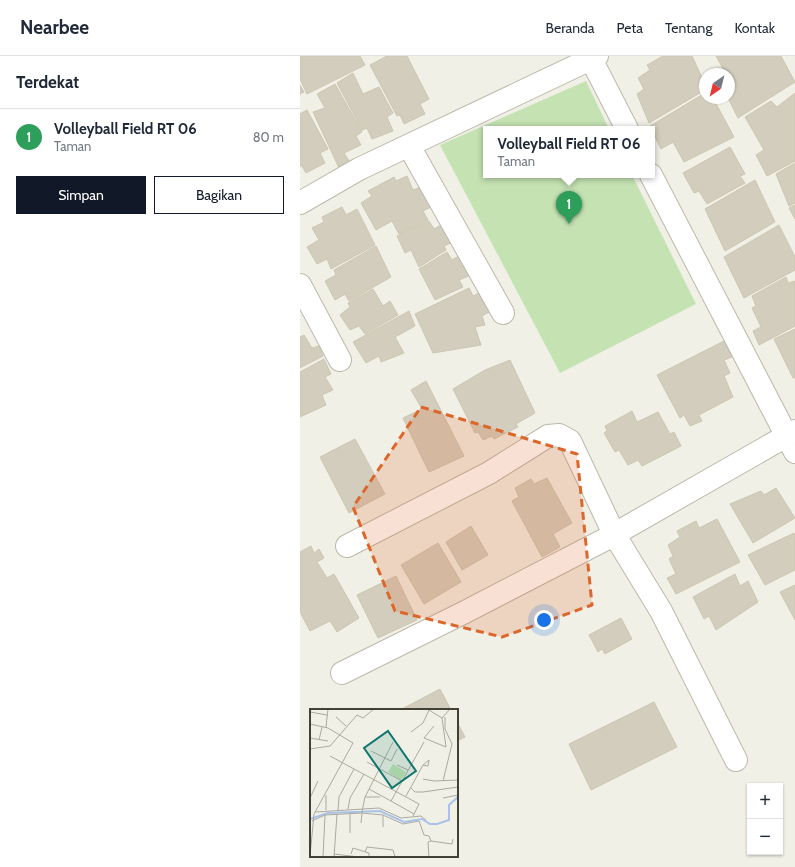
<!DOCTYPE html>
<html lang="id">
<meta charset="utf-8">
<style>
:root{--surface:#fff;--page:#f2f2f3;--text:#1f2937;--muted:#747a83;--line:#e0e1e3;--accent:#111827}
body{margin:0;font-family:Cabin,sans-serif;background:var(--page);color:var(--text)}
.controls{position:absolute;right:12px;bottom:12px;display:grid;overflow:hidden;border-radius:0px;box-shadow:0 1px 3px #0004}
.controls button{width:36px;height:36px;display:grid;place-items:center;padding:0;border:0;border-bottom:1px solid var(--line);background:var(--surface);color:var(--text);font:20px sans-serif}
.compass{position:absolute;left:399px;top:12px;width:36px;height:36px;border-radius:50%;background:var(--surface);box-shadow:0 1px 3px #0004;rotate:215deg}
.you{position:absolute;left:244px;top:564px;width:14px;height:14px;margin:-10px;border:3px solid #fff;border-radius:50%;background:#1a73e8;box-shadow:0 0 0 6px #1a73e833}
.badge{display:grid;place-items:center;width:26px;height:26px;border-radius:50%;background:var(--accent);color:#fff;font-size:13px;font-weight:700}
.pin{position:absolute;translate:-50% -33px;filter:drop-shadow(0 1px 2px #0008)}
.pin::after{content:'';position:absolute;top:21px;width:14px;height:12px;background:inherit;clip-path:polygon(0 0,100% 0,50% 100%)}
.popup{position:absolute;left:183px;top:70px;width:172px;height:52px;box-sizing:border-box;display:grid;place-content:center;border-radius:0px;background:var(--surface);filter:drop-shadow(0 1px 3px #0005);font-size:13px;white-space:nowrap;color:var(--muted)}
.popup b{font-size:15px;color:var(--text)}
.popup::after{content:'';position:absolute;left:50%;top:100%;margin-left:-8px;border:8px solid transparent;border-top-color:var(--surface)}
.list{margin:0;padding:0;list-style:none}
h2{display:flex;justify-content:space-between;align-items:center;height:52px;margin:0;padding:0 16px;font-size:17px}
h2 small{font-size:13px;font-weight:400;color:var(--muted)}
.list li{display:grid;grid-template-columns:26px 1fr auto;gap:12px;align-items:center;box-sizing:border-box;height:56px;padding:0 16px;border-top:1px solid var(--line)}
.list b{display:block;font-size:15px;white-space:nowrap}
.list p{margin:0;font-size:13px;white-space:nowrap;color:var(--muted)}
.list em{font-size:13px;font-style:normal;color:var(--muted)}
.actions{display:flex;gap:8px;padding:12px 16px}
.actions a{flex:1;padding:9px 0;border:1px solid var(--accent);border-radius:0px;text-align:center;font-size:14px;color:var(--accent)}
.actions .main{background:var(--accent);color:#fff}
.map{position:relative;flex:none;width:495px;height:811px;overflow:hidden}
header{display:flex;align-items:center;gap:24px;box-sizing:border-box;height:56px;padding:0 20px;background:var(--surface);border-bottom:1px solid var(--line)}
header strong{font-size:19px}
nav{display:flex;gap:22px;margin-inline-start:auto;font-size:14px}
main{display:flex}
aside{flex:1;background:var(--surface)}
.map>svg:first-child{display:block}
</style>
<header>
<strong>Nearbee</strong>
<nav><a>Beranda</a><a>Peta</a><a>Tentang</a><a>Kontak</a></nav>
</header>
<main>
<aside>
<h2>Terdekat<small></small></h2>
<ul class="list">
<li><span class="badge" style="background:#2e9e5b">1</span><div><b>Volleyball Field RT 06</b><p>Taman</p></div><em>80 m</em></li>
</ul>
<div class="actions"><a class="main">Simpan</a><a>Bagikan</a></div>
</aside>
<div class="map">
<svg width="495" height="811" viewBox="0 0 495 811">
<rect width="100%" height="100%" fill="#f1f0e6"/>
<path fill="#c4e2b2" d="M 286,25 L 309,73 L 186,73 L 186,119 L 332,119 L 396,248 L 260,317 L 140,89 Z"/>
<path fill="#d2cdbd" stroke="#ccc6b1" d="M 0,0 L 60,0 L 65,9 L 7,38 L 0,23 Z
M 87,0 L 107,0 L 129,43 L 120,48 L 125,58 L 104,68 L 100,59 L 97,60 L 70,9 Z
M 363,0 L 392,0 L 405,28 L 405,34 L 349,67 L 337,38 L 344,33 L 338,22 L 350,14 L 347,9 Z
M 416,0 L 476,0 L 477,1 L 481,0 L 495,26 L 438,62 L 428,42 L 429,39 L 431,37 L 429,34 L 429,18 L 422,18 L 425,16 Z
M 53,17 L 63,38 L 79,31 L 93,57 L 87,61 L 93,75 L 72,83 L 67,72 L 62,74 L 37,27 Z
M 35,28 L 62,76 L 56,80 L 61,89 L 44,97 L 51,108 L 39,112 L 13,56 L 25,52 L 17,38 Z
M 0,29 L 4,36 L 0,38 Z
M 405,37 L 405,42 L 413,42 L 434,81 L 384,106 L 373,86 L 361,93 L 350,70 Z
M 495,37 L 495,105 L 467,120 L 456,99 L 464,94 L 445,61 L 471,45 L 477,51 Z
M 7,54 L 28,93 L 20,97 L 25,107 L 6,117 L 2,110 L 0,110 L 0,58 Z
M 430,91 L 445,118 L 440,120 L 445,127 L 407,148 L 399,135 L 394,137 L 383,117 Z
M 495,107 L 495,147 L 489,150 L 476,118 Z
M 107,120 L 113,134 L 126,129 L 135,149 L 123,155 L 128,164 L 99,178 L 92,165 L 76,174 L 61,147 L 72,140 L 68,135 L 94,121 L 96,125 Z
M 455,124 L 475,166 L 425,195 L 405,153 Z
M 495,149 L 495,163 L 489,152 Z
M 42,151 L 46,159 L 57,153 L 75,189 L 31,213 L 27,203 L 17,208 L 7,191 L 19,184 L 12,172 L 24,166 L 22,161 Z
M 129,165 L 134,173 L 145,167 L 155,185 L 144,190 L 146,194 L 119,211 L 111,194 L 105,197 L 97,180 Z
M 479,169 L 495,201 L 495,214 L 444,242 L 424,201 Z
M 76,190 L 91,221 L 49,245 L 45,238 L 35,244 L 25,225 L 36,219 L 34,214 Z
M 147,196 L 152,204 L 162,198 L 171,219 L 159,224 L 163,231 L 135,244 L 119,213 Z
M 486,221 L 488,227 L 495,225 L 495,270 L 459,289 L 453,275 L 461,271 L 452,252 L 456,250 L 452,240 Z
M 169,232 L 173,240 L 181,236 L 191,255 L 182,260 L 185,269 L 175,271 L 181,289 L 133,297 L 115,258 Z
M 73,233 L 83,250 L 90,245 L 98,259 L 65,278 L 59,270 L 50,274 L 40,259 L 50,251 L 48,247 Z
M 109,255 L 115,270 L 95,281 L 104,297 L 81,306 L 79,300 L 66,307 L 53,286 Z
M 495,273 L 495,322 L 493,322 L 474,283 Z
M 4,279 L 12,292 L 19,290 L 23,300 L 0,312 L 0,281 Z
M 426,284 L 434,300 L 424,304 L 430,317 L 424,320 L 433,341 L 399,359 L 402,365 L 390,370 L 384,359 L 380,362 L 357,319 Z
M 24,303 L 31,318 L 25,321 L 33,334 L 22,339 L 26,349 L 0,361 L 0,316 Z
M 210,304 L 235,357 L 216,368 L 218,371 L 194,383 L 192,380 L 183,384 L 178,376 L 175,377 L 153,333 L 185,314 Z
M 126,325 L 164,400 L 129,416 L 103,362 L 122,353 L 111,334 Z
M 332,355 L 337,366 L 358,356 L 370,378 L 374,376 L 381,390 L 342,410 L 338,404 L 328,409 L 319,394 L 315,396 L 304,377 L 307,375 L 305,370 Z
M 55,383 L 85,438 L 49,457 L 20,401 Z
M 247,422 L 272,467 L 253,478 L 260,491 L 242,501 L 212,445 L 219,441 L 215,432 L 231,423 L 234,428 Z
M 476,432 L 495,462 L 453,487 L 430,448 L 461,435 L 464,439 Z
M 417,463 L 440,506 L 376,538 L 367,522 L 376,518 L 369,503 L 373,500 L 368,489 L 380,481 L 377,475 L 396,465 L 399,472 Z
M 171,470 L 188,499 L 162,514 L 146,486 Z
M 494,477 L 495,480 L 495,514 L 465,529 L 448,499 Z
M 138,487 L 161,526 L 124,548 L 101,509 Z
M 11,490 L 14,497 L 19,493 L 24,502 L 17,506 L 27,522 L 34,518 L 59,562 L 37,576 L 30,565 L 10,575 L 0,556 L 0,496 Z
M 435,518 L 440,530 L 448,525 L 458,546 L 416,574 L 409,560 L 404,563 L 393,541 Z
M 96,520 L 117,564 L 78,582 L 57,539 Z
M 495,529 L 495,564 L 480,536 Z
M 321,562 L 332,583 L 305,598 L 302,593 L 298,596 L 289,579 Z
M 140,633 L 151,654 L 100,654 Z
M 354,646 L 377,691 L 291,734 L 269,688 Z
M 157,666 L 165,681 L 157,685 Z"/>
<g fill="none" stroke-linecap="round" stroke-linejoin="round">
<defs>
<path id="minor" d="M 291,3 L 327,73
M 109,90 L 203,257
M 351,119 L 495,396
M 0,147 L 59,113 L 297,0
M 0,229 L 40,304
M 47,490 L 189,417 L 248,380 L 259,379 L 270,385 L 314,478 L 361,555 L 436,704
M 42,617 L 165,556 L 306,483 L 495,375"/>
</defs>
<use href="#minor" stroke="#bcb9aa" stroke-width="24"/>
<use href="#minor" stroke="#fff" stroke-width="22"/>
</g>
<path fill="#dd662a" fill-opacity="0.2" stroke="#dd662a" stroke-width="3" stroke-dasharray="8 5" stroke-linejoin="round" d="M 121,351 L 277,398 L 292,549 L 202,581 L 95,555 L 53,451 Z"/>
<g transform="translate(10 653)">
<rect width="148" height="148" fill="#f1f0e6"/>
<path d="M 83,55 L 96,63 L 91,71 L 78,63 Z" fill="#c4e2b2"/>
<path fill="none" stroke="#a8c2e9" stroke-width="2" d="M 0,110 L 18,104 L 70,102 L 94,113 L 112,110 L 120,115 L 127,115 L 139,111 L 139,96 L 148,88"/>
<path fill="none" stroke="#abaaa0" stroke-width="1" d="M 119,1 L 132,9 L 140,0M 0,3 L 17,6M 26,8 L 36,17M 0,15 L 18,19 L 43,34 L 4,105 L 0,147M 124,17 L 114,29 L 136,38 L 132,9M 16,18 L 18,0M 101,23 L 113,14 L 119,1M 0,29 L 18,32M 9,31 L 12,18M 0,40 L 20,37 L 47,6 L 53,9 L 64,0M 61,42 L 81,52 L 87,40M 20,47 L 109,95 L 103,107M 57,53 L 92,72M 87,56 L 98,61M 113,70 L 124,72 L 148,71M 133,72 L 142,35 L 135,20 L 135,8M 101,79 L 105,83 L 113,83 L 148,78M 59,80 L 81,92M 96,87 L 113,56 L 119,51 L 118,57 L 113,56M 55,88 L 70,88M 0,89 L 8,72M 133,89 L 148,86M 38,100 L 40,89 L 54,65M 16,101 L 16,86M 28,101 L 29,88 L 44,60M 5,103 L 69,99 L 91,109 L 111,107 L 116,111M 104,105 L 81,92 L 114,33M 73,106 L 93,115 L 109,112 L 114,126 L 119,127 L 121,132 L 142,135 L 143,130M 2,112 L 15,106 L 52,104 L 51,114M 73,118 L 73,106 L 52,104 L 53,98 L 55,88 L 83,33M 40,124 L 40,105M 55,143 L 57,138 L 83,141 L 85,148M 24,145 L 49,148M 41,145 L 43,139 L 59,144 L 59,148M 13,148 L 15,106M 24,148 L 27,105M 119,148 L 118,133 L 121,132"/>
<path fill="#0f766e" fill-opacity="0.15" stroke="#0f766e" stroke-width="2" d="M 78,22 L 106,62 L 82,79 L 54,39 Z"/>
<rect width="148" height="148" fill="none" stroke="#434136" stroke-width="2"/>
</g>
</svg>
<div class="controls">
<button>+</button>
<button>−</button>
</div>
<svg class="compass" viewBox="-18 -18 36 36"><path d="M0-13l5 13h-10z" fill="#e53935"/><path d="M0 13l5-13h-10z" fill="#747a83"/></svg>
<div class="you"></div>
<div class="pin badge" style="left:269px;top:168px;background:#2e9e5b">1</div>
<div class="popup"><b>Volleyball Field RT 06</b>Taman</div>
</div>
</main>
